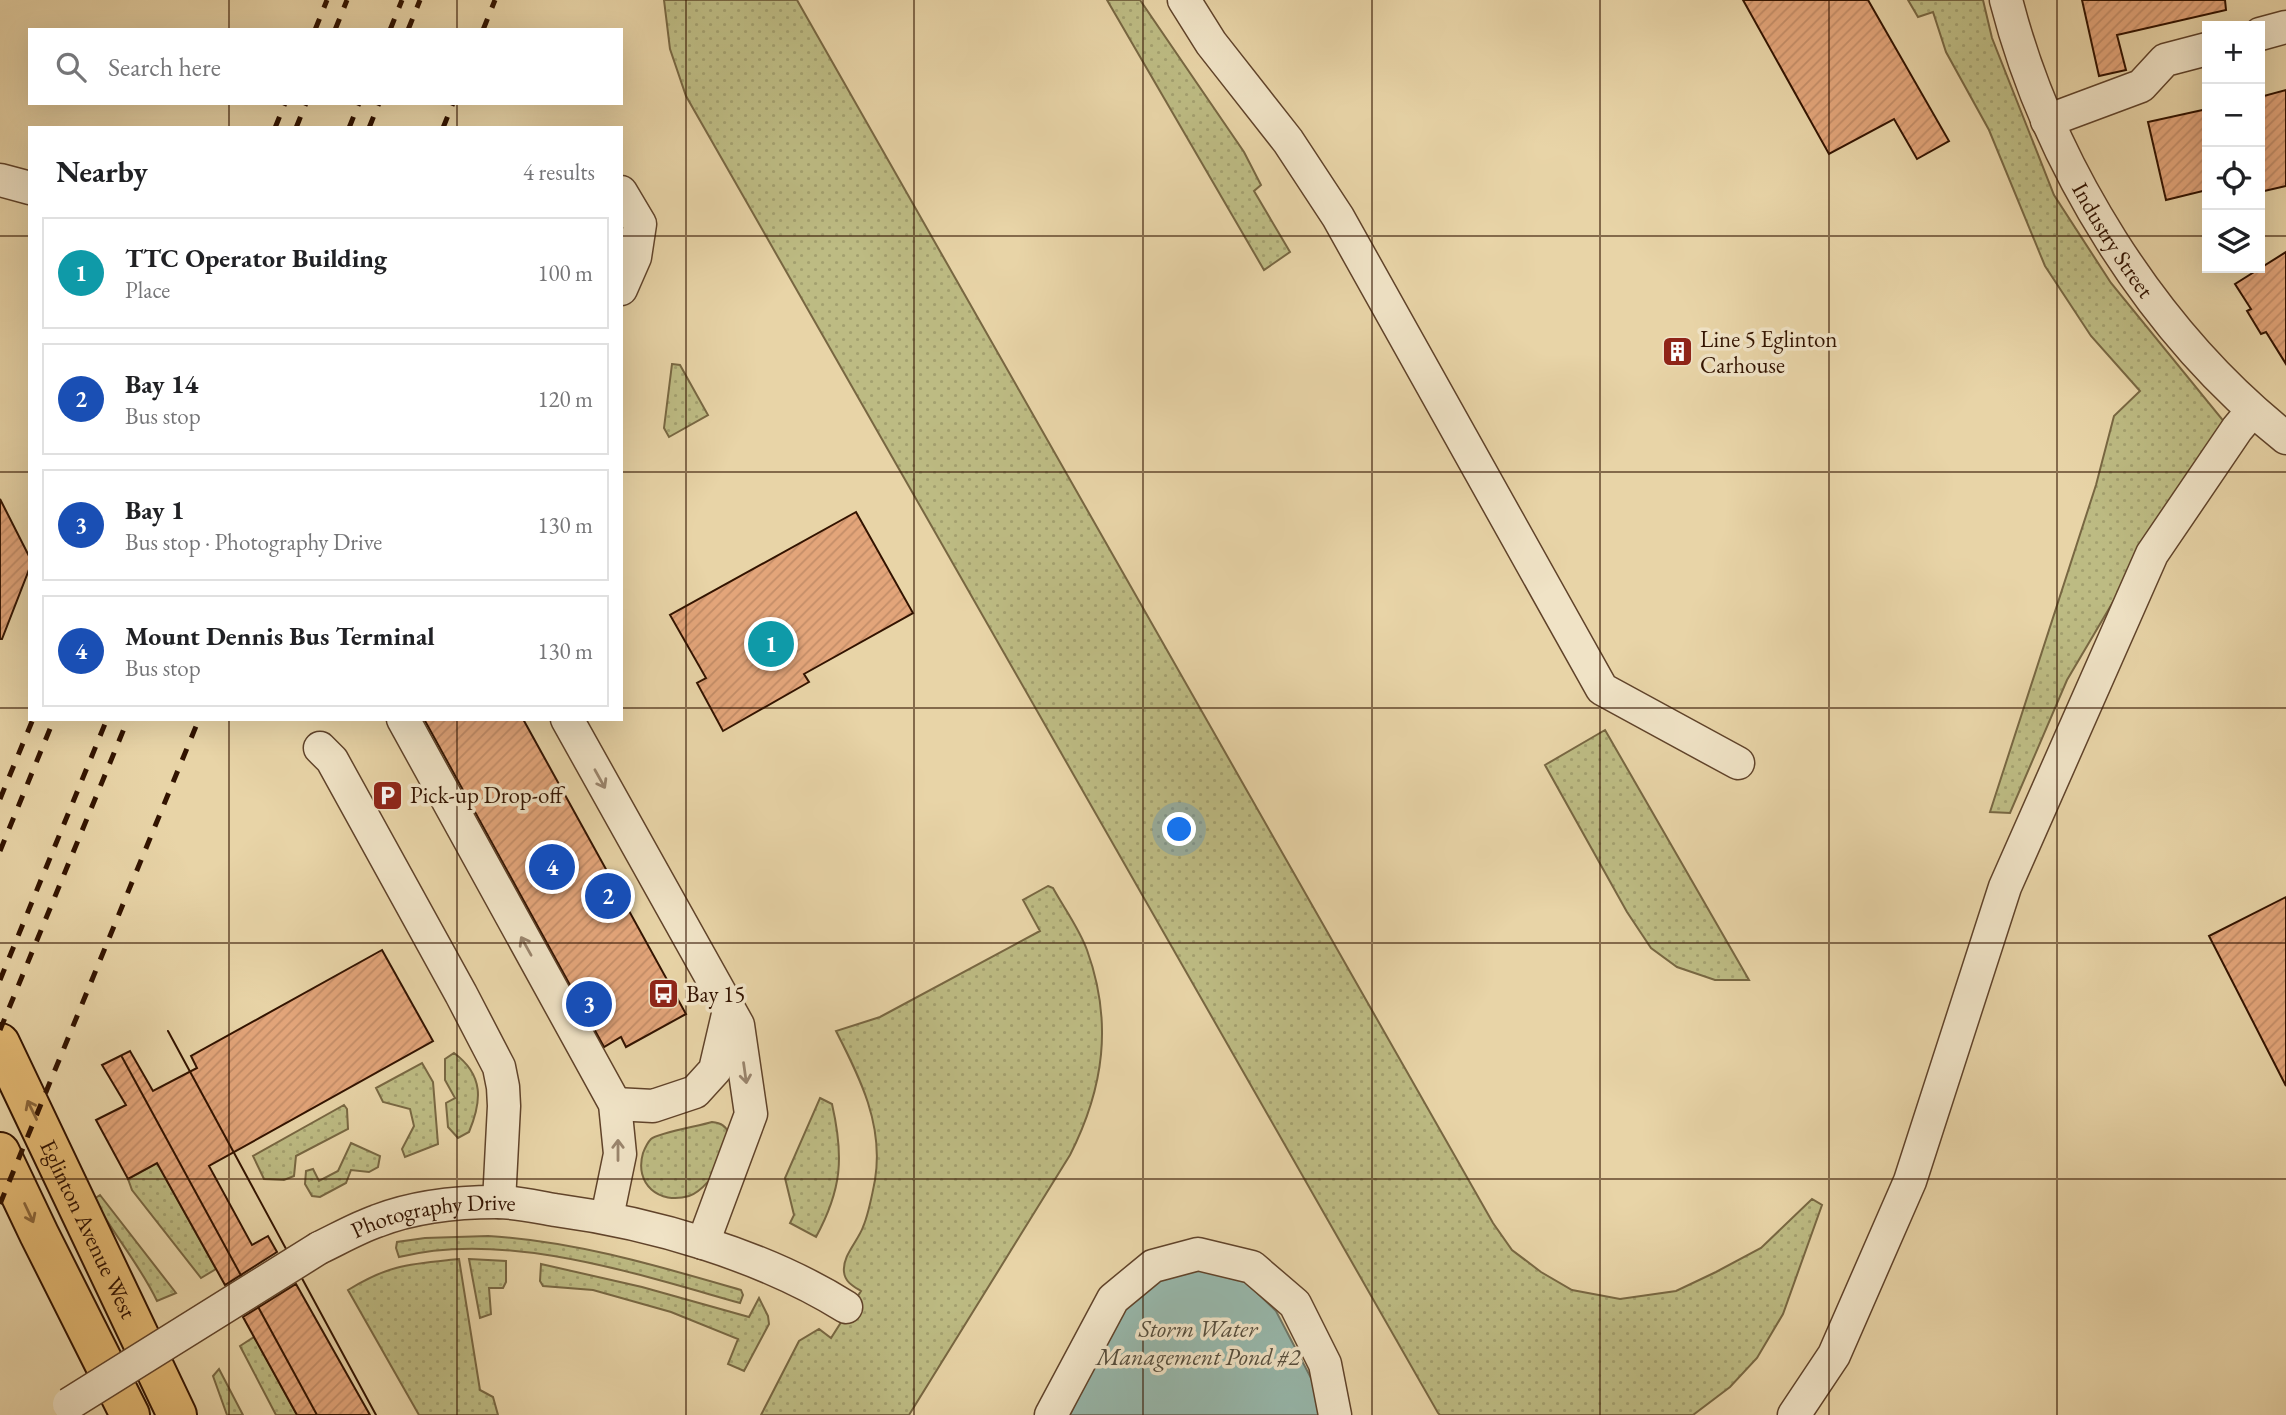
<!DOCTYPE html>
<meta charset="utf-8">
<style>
:root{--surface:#fff;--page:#f6f6f6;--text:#202124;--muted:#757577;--line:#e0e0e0;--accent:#8f2418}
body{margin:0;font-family:"EB Garamond",serif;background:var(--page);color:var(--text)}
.controls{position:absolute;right:21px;top:21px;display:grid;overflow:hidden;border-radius:0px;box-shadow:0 7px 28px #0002}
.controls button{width:63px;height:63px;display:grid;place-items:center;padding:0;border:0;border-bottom:2px solid var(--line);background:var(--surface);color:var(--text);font:35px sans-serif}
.you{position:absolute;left:1180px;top:830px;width:24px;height:24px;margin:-18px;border:5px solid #fff;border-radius:50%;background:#1a73e8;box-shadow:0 0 0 10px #1a73e833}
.badge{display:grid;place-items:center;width:46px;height:46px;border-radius:50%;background:var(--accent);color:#fff;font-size:23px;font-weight:700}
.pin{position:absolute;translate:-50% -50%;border:4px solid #fff;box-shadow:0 2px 7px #0006}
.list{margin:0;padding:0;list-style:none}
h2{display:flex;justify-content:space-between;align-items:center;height:91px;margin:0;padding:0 28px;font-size:30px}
h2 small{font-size:23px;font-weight:400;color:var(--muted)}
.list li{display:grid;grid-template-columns:46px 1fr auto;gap:21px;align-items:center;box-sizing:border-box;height:112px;margin:0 14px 14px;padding:0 14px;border:2px solid var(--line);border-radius:0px}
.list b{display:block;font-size:26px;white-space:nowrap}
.list p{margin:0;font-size:23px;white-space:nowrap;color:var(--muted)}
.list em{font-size:23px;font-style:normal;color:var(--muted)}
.icon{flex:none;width:38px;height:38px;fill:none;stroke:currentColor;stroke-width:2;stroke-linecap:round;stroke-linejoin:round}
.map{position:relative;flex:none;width:2286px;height:1415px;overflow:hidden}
.search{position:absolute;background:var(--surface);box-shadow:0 7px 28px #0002;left:28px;top:28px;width:595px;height:77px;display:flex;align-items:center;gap:18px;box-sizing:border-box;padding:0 24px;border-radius:0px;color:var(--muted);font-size:26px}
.panel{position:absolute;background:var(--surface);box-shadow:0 7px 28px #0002;left:28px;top:126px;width:595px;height:595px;border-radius:0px}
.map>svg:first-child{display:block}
</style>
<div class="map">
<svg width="2286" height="1415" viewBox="0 0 2286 1415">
<defs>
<pattern id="grass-dots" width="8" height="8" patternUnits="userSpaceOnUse" patternTransform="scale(1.75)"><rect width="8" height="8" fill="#bdbb83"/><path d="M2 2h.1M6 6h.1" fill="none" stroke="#a3a06f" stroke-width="1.8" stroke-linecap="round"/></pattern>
<pattern id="building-hatch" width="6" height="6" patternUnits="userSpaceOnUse" patternTransform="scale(1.75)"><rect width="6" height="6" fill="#e3a57a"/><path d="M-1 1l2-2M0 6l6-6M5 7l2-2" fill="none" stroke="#c38d68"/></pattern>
</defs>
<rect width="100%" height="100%" fill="#e8d4a7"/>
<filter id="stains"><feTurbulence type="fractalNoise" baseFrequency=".00286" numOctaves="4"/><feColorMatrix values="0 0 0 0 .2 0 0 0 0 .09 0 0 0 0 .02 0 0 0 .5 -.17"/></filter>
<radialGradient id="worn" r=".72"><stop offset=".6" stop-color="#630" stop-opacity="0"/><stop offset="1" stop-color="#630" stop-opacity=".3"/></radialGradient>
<path fill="url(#grass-dots)" stroke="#786742" stroke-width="2" d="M 664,0 L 797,0 L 1493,1223 L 1512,1250 L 1541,1272 L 1572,1290 L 1620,1299 L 1676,1291 L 1716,1272 L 1761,1248 L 1812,1199 L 1822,1205 L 1783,1314 L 1757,1358 L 1730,1387 L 1693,1415 L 1440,1415 L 1438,1413 L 686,96 L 670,49 Z
M 1107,0 L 1140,0 L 1244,152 L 1261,185 L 1254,191 L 1290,252 L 1264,270 Z
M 1908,0 L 1983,0 L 1992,38 L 2054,195 L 2111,283 L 2226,424 L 2146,546 L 2067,680 L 2010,813 L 1990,812 L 2096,485 L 2114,416 L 2140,391 L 2091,336 L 2045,266 L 1989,130 L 1946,52 L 1933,12 L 1918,17 Z
M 672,364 L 680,365 L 708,415 L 669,437 L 664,428 Z
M 1605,730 L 1749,980 L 1715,980 L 1677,967 L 1651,948 L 1627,912 L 1545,765 Z
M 1048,886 L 1053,888 C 1064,908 1079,928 1087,950 C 1113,1022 1104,1088 1070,1155 L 909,1415 L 761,1415 L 799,1341 L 819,1329 L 831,1338 L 861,1291 C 853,1286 845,1282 844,1272 C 842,1256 858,1241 863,1227 C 869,1213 872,1195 875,1180 C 884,1125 860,1078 836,1031 L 880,1017 L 1040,931 L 1023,900 Z
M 454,1053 C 484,1075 482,1101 469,1132 L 458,1138 L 448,1127 L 446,1103 L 455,1098 L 445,1080 L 445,1059 Z
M 422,1063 L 433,1082 L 438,1144 L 405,1157 L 402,1149 L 414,1126 L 410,1109 L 383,1102 L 376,1088 Z
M 820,1098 L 832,1104 C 844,1157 842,1189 816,1237 L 790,1223 L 794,1215 L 785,1178 Z
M 344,1105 L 347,1109 L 348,1129 L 296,1156 L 294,1176 L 284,1180 L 264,1179 L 253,1156 Z
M 712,1122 C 752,1125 712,1189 689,1196 C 659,1205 634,1184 643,1153 C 645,1148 647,1143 651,1139 C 658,1133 699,1126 712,1122 Z
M 351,1143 L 380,1156 L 378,1167 L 369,1172 L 351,1170 L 346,1183 L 320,1197 L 312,1196 L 305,1184 L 306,1171 L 313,1169 L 319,1181 L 338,1171 Z
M 157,1163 L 216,1269 L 201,1278 L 132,1190 L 128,1179 Z
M 100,1195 L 176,1293 L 157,1301 C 140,1265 113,1234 94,1199 Z
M 488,1236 C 575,1241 658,1266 741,1290 L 743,1295 L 740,1303 C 637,1274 505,1230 399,1257 L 396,1248 L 397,1242 L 425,1238 Z
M 459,1259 L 480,1390 L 493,1397 L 498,1415 L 419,1415 L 348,1290 C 390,1264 411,1264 459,1259 Z
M 469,1259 L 506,1261 L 506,1282 L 503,1288 L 489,1288 L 491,1314 L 480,1318 Z
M 541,1264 L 642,1287 L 749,1317 L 759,1298 L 768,1316 L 769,1324 L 744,1371 L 728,1364 L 738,1339 L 671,1312 L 593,1290 L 543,1286 L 540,1281 Z
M 254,1337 L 297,1415 L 276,1415 L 240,1346 Z
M 219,1369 L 243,1415 L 227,1415 L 213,1376 Z"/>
<path fill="#97b8ac" stroke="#6f7667" stroke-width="2" d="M 1205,1268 L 1245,1281 L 1276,1311 L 1323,1401 L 1323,1415 L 1070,1415 L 1108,1336 L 1144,1280 Z"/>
<path fill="url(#building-hatch)" stroke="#321300" stroke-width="2" d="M 1743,0 L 1868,0 L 1949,141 L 1917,159 L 1894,119 L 1829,154 Z
M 2082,0 L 2225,0 L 2226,10 L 2117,35 L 2126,70 L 2099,76 Z
M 2286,90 L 2286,186 L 2260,192 L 2260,97 Z
M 2207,109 L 2207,190 L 2166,200 L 2148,122 Z
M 2286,252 L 2286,364 L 2266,332 L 2261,334 L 2247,311 L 2251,309 L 2235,284 Z
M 0,499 L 30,558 L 30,567 L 2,639 L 0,639 Z
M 856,512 L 913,613 L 804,674 L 809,682 L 723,731 L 697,683 L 706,678 L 670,615 Z
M 424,719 L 523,719 L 686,1014 L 626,1047 L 621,1037 L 604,1047 Z
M 2286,897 L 2286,1086 L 2209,936 Z
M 382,950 L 433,1041 L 209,1166 L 252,1245 L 268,1236 L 277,1252 L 225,1285 L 157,1163 L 128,1179 L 96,1120 L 126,1105 L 102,1065 L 130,1051 L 153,1091 L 197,1068 L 191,1056 Z
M 296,1284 L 370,1415 L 297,1415 L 243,1317 Z"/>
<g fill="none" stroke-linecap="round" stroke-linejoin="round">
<defs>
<g id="minor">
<path d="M 1184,0 L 1211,43 L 1288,141 L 1338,217 L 1602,689 L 1738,763"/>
<path id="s1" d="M 2006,0 C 2048,164 2152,332 2286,438"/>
<path d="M 2260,34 L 2286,27"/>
<path d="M 2047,121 L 2141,86 L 2165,60 L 2207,49"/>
<path d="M 0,180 L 30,188"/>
<path d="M 621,192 L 640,224 L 635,257 L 621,289"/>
<path d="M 403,719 L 615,1104 L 620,1154 L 607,1217"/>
<path d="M 567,719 L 738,1025 L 751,1114 L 703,1243"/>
<path d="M 320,748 L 332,760 L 461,994 L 499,1067 L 503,1087 L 504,1106 L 499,1202"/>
<path d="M 615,1104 L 653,1106 L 695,1092 L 715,1070 L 729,1010"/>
<path id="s2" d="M 319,1248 C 338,1239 357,1228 377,1221 C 413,1207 458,1202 497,1202 C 516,1202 537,1207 555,1210 C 652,1223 763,1255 846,1307"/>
<path d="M 1051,1415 L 1113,1299 L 1153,1266 L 1198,1254 L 1252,1267 L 1295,1304 L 1325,1364 L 1335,1415"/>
<path d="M 1794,1415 L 1834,1355 L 1910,1181 L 2005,887 L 2152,554 L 2237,429 L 2252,411"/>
</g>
<g id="major">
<path id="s3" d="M 0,1043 L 177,1415"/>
<path d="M 0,1152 L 39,1234 L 130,1415"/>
</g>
</defs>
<use href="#minor" stroke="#60432a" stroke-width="35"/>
<use href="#major" stroke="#321300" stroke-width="42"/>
<use href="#minor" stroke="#f0e3c6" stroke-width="32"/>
<use href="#major" stroke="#e4ba74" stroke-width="38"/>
<path stroke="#321300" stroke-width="2" d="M 168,1031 L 376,1415
M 122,1057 L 317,1415"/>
<path stroke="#321300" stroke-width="5" stroke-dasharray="12 12" stroke-linecap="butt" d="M 315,30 L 327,0
M 335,30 L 347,0
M 390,30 L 402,0
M 408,30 L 420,0
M 483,30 L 495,0
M 275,128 L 285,103
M 296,128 L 306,103
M 349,128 L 359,103
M 369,128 L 379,103
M 443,128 L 453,103
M 0,799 L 33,719
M 0,851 L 54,719
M 0,980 L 107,719
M 0,1030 L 128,719
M 0,1204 L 199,719"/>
<defs>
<path id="minor-bridge" d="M 69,1404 L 319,1248"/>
</defs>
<use href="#minor-bridge" stroke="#60432a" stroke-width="35" stroke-linecap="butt"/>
<use href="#minor-bridge" stroke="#f0e3c6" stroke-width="32"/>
</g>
<defs><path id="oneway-shaft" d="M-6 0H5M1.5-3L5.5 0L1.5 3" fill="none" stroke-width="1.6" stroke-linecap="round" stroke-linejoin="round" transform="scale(1.75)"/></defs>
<g stroke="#9a856d">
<use href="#oneway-shaft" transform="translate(600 779) rotate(61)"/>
<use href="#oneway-shaft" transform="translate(526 946) rotate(-119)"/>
<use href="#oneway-shaft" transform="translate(745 1073) rotate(82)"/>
<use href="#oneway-shaft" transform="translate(618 1150) rotate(-90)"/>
</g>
<g stroke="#8b663a">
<use href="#oneway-shaft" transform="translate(32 1110) rotate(-116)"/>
<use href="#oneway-shaft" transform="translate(29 1213) rotate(65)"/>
</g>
<path fill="none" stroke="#321300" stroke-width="2" stroke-opacity="0.55" d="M 229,0 L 229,30M 457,0 L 457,30M 686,0 L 686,1415M 914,0 L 914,1415M 1143,0 L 1143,1415M 1372,0 L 1372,1415M 1600,0 L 1600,1415M 1829,0 L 1829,1415M 2057,0 L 2057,1415M 229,103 L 229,128M 457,103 L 457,128M 0,236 L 30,236M 621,236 L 2207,236M 2260,236 L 2286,236M 0,472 L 30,472M 621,472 L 2286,472M 0,708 L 30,708M 621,708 L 2286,708M 229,719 L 229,1415M 457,719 L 457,1415M 0,943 L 2286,943M 0,1179 L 2286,1179"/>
<defs>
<symbol id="building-square" viewBox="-11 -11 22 22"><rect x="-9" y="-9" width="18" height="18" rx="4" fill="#8f2418" stroke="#f0e3c6"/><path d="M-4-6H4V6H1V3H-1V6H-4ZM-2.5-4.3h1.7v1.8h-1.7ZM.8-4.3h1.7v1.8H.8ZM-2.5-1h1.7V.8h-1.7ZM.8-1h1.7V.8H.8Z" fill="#fff"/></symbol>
<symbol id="parking-square" viewBox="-11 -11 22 22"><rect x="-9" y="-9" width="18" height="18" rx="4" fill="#8f2418" stroke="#f0e3c6"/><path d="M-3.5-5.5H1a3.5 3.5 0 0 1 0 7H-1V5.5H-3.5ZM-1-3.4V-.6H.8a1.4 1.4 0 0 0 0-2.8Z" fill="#fff"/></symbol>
<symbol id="bus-square" viewBox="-11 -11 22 22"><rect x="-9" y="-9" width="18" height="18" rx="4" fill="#8f2418" stroke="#f0e3c6"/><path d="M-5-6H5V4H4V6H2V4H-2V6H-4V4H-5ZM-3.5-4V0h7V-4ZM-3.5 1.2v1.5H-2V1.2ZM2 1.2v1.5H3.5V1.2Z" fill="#fff"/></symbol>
</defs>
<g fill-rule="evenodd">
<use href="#building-square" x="1660" y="334" width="35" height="35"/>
<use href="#parking-square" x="370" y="778" width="35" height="35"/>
<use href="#bus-square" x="646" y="976" width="35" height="35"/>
</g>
<g text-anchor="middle" stroke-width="7" stroke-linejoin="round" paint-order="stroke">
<g font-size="23" fill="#321300" stroke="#f0e3c6">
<text dy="8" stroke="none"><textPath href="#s1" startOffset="264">Industry Street</textPath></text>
<text dy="8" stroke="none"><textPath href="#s2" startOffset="121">Photography Drive</textPath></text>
<text dy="8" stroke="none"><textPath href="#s3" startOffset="206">Eglinton Avenue West</textPath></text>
</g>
<g font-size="23" fill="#321300" stroke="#f0e3c6" text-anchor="start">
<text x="1700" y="347">Line 5 Eglinton<tspan x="1700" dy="26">Carhouse</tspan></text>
<text x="410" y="803">Pick-up Drop-off</text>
<text x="686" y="1002">Bay 15</text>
</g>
<g font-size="24" font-style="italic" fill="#554d3c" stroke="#f0e3c6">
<text x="1198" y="1337">Storm Water<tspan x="1198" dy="28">Management Pond #2</tspan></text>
</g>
</g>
<rect width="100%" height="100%" filter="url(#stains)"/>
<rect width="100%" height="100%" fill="url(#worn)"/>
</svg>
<div class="controls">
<button>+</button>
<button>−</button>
<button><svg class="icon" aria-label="locate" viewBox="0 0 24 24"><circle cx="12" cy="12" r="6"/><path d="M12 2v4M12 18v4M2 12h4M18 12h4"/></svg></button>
<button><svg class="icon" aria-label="layers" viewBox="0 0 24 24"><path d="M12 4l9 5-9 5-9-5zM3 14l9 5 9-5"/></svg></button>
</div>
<div class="you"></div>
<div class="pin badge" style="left:771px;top:644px;background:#0f9aa8">1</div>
<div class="pin badge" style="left:608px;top:896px;background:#1a4fb4">2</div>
<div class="pin badge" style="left:589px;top:1004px;background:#1a4fb4">3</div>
<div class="pin badge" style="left:552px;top:867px;background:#1a4fb4">4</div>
<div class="search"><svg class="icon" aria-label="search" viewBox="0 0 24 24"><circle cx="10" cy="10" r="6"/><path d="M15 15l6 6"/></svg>Search here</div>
<section class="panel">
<h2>Nearby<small>4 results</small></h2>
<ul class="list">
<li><span class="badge" style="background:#0f9aa8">1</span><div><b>TTC Operator Building</b><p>Place</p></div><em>100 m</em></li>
<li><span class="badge" style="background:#1a4fb4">2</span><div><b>Bay 14</b><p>Bus stop</p></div><em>120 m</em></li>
<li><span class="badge" style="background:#1a4fb4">3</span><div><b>Bay 1</b><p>Bus stop · Photography Drive</p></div><em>130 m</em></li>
<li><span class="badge" style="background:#1a4fb4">4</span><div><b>Mount Dennis Bus Terminal</b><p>Bus stop</p></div><em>130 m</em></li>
</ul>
</section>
</div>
